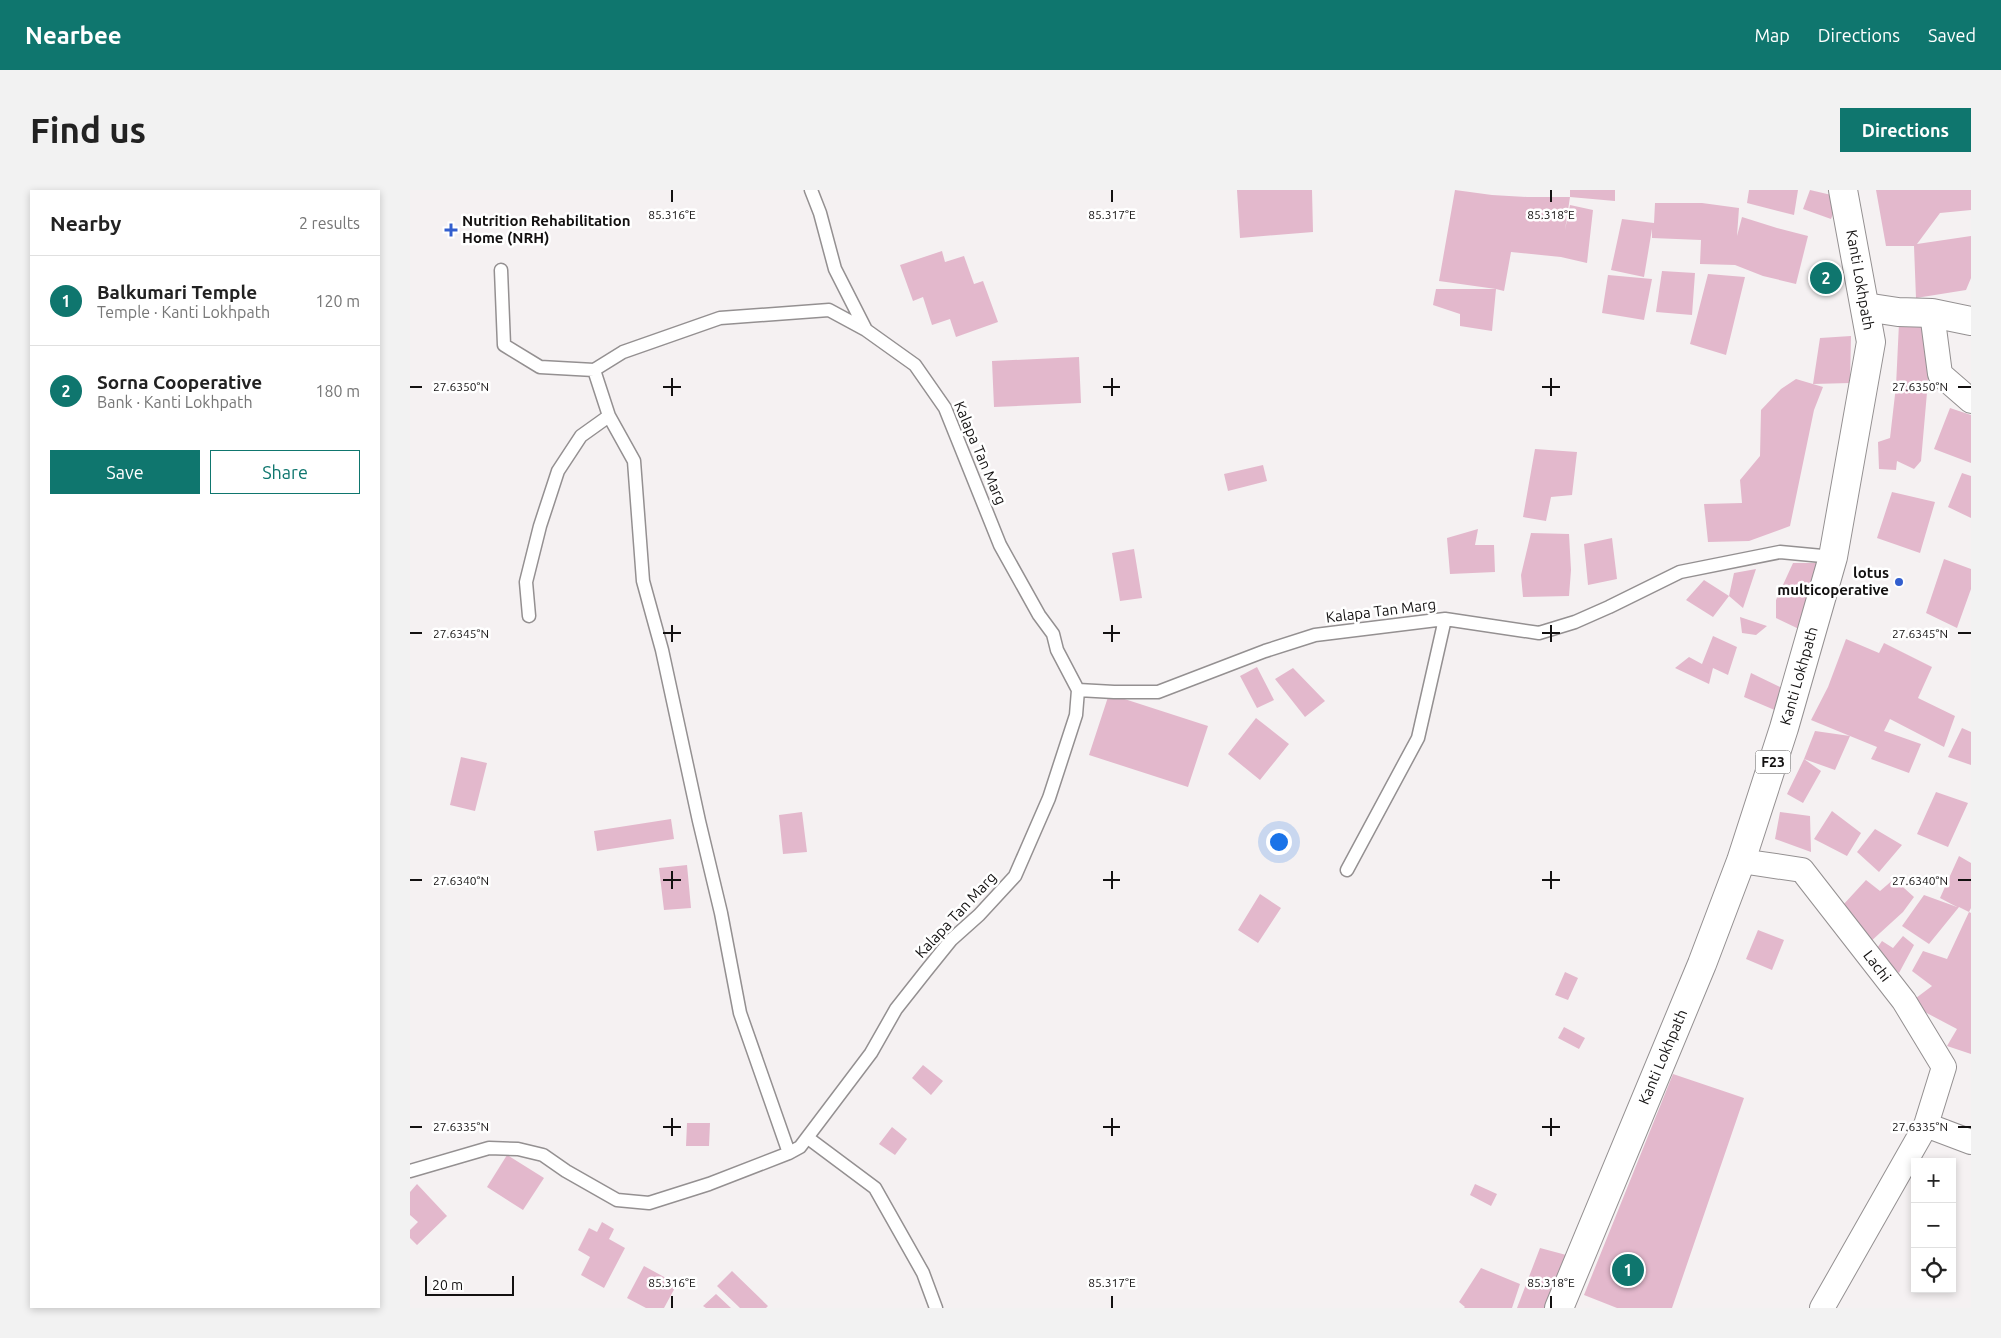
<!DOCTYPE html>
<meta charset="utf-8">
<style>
:root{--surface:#fff;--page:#f2f2f2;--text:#222;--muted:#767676;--line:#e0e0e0;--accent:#0f766e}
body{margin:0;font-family:Ubuntu,sans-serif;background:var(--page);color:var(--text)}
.controls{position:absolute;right:15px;bottom:15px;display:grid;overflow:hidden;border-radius:0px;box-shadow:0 2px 8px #0003}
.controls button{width:45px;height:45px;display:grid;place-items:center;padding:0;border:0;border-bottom:1px solid var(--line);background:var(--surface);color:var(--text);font:25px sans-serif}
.scale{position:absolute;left:15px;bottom:12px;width:89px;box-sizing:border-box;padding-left:5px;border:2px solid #131111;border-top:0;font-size:14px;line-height:18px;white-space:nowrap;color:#131111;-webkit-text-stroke:4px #fff;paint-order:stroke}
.you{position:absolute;left:868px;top:651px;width:18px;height:18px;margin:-12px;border:4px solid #fff;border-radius:50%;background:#1a73e8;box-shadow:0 0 0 8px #1a73e833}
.badge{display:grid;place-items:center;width:32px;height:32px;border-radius:50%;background:var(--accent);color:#fff;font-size:16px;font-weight:700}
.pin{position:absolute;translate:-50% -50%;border:2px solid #fff;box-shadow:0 1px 5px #0006}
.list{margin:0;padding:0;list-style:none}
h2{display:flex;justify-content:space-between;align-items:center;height:65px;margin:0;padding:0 20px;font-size:21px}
h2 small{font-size:16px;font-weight:400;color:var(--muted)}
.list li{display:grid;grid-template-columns:32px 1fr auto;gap:15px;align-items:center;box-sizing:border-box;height:90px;padding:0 20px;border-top:1px solid var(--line)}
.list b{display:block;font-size:19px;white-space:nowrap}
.list p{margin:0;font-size:16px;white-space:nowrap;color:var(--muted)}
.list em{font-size:16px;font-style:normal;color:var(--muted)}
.actions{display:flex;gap:10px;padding:15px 20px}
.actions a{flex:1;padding:11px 0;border:1px solid var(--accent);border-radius:0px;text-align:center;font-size:18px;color:var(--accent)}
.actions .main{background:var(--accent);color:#fff}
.icon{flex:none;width:28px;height:28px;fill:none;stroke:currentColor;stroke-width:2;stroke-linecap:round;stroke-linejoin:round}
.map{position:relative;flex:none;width:1561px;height:1118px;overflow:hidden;border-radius:0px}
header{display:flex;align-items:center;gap:30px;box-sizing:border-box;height:70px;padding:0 25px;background:var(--accent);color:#fff}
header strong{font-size:24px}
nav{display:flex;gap:28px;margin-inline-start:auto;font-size:18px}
.intro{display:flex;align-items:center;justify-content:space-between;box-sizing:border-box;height:120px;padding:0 30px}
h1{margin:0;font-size:35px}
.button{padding:12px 22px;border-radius:0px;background:var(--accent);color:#fff;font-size:18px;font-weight:700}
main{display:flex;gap:30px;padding:0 30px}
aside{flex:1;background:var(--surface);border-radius:0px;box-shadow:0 2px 8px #0003}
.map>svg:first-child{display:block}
</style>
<header>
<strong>Nearbee</strong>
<nav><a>Map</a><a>Directions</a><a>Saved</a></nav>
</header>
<div class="intro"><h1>Find us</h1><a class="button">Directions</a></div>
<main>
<aside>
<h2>Nearby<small>2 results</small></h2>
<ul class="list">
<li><span class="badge">1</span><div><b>Balkumari Temple</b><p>Temple · Kanti Lokhpath</p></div><em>120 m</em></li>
<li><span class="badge">2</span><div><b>Sorna Cooperative</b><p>Bank · Kanti Lokhpath</p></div><em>180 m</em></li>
</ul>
<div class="actions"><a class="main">Save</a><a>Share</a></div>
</aside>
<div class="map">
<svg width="1561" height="1118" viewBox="0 0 1561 1118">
<rect width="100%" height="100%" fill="#f5f1f2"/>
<path fill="#e3b8cc" d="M 827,0 L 902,0 L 903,42 L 830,48 Z
M 1045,0 L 1082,5 L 1117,7 L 1160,7 L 1160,0 L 1205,0 L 1205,11 L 1160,7 L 1155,40 L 1160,15 L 1183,20 L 1177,73 L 1151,67 L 1101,62 L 1094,101 L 1086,99 L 1082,141 L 1050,136 L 1050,124 L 1023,115 L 1026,99 L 1086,99 L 1029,91 Z
M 1339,0 L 1388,0 L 1384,25 L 1337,13 Z
M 1400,0 L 1430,7 L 1421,29 L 1393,19 Z
M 1466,0 L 1561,0 L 1561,20 L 1530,23 L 1507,54 L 1561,46 L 1561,88 L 1556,100 L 1506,108 L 1504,56 L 1476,56 Z
M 1245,13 L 1292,13 L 1329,18 L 1327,46 L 1332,27 L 1367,38 L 1398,46 L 1386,94 L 1353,86 L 1325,75 L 1290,74 L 1291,50 L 1242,48 L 1242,39 L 1234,87 L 1201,80 L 1212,29 L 1244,33 Z
M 532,61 L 535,72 L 554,66 L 564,94 L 573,91 L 588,132 L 546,147 L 540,129 L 522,135 L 513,107 L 503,111 L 490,75 Z
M 1252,81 L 1285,83 L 1282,125 L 1246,122 Z
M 1298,84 L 1335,87 L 1316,165 L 1280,154 Z
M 1198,85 L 1242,89 L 1234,130 L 1192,123 Z
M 1489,133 L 1514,135 L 1518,191 L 1511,271 L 1504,279 L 1487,271 L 1486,280 L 1469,279 L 1468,252 L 1480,248 L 1486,196 Z
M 1441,146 L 1440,193 L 1403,194 L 1410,148 Z
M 669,167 L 671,213 L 584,217 L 582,171 Z
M 1386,189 L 1413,197 L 1404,220 L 1380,336 L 1339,351 L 1298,352 L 1294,314 L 1332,313 L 1330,290 L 1350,266 L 1351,220 L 1371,199 Z
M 1540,218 L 1561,225 L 1561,273 L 1524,259 Z
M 1125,259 L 1167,262 L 1162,305 L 1141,307 L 1136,331 L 1113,327 Z
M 853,275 L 857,291 L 818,301 L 814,284 Z
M 1552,283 L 1561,286 L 1561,328 L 1538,317 Z
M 1482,302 L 1525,312 L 1510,363 L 1467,348 Z
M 1068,339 L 1065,355 L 1084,355 L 1085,382 L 1040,384 L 1037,348 Z
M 1121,343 L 1159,344 L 1161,380 L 1159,406 L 1113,407 L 1111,385 Z
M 1202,348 L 1207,389 L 1178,395 L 1174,354 Z
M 724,359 L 732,408 L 710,411 L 702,363 Z
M 1534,369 L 1561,379 L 1561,399 L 1547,438 L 1516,423 Z
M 1383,373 L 1410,373 L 1391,440 L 1366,428 L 1366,410 Z
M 1346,379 L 1333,418 L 1319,406 L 1324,383 Z
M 1294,390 L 1319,406 L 1303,427 L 1276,410 Z
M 1330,427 L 1357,436 L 1346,445 L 1332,443 Z
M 1303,446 L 1327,457 L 1318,485 L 1303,478 L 1299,494 L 1265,478 L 1279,467 L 1292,474 Z
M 1436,449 L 1469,463 L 1474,453 L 1522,477 L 1508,508 L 1545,526 L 1534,557 L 1480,529 L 1474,541 L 1511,554 L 1499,583 L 1461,569 L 1467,557 L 1440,546 L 1425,580 L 1394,569 L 1405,541 L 1440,546 L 1401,530 L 1418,497 Z
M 847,477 L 864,510 L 847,518 L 830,486 Z
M 883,478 L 915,511 L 895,527 L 865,489 Z
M 1341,483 L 1372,498 L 1367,521 L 1334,507 Z
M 699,504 L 798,536 L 778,597 L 679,565 Z
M 846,528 L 879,554 L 850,590 L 818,564 Z
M 1552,538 L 1561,542 L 1561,575 L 1538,567 Z
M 51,567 L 77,573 L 65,621 L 40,615 Z
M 1394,569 L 1411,581 L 1393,613 L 1377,604 Z
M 1526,602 L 1558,613 L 1538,657 L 1507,644 Z
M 1422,621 L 1451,643 L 1437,666 L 1404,649 Z
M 392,622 L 397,662 L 373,664 L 369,625 Z
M 1370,622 L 1400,626 L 1401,662 L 1365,649 Z
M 261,629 L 264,649 L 187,661 L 184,641 Z
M 1465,639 L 1492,655 L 1469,682 L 1447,662 Z
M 1549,666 L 1561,673 L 1561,718 L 1559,722 L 1549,717 L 1519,754 L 1492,736 L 1514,705 L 1547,717 L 1530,708 Z
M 277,675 L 281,718 L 254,720 L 249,678 Z
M 1484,689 L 1504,707 L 1493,722 L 1459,753 L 1440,733 L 1445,728 L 1433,715 L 1456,690 L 1470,701 Z
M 850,704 L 871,718 L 848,753 L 828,740 Z
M 1559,722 L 1561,723 L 1561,864 L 1537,856 L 1547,839 L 1511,820 L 1506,808 L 1522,796 L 1502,781 L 1513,761 L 1537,769 Z
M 1348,740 L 1374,750 L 1362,780 L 1336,769 Z
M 1493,746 L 1504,755 L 1489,783 L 1465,761 L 1472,751 L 1483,758 Z
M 1155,782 L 1168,788 L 1158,810 L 1145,805 Z
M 1154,837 L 1175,848 L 1169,859 L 1148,848 Z
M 513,875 L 533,891 L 521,905 L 502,888 Z
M 1263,884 L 1334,908 L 1262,1118 L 1207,1118 L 1174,1105 Z
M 277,933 L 300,933 L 299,956 L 276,956 Z
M 482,937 L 497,949 L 485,965 L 469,954 Z
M 97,965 L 134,988 L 113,1020 L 77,997 Z
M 7,994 L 37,1026 L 7,1055 L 0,1048 L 0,1040 L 8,1032 L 0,1025 L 0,1002 Z
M 1065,994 L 1087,1004 L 1081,1016 L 1060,1005 Z
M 192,1032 L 204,1039 L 199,1049 L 215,1058 L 194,1098 L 171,1085 L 180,1067 L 168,1060 L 179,1038 L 187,1042 Z
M 1130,1058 L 1160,1066 L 1137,1118 L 1107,1118 Z
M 234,1076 L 267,1094 L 254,1118 L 236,1118 L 217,1108 Z
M 1071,1078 L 1110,1094 L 1102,1118 L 1054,1118 L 1055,1117 L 1049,1112 Z
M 322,1081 L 358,1116 L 356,1118 L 330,1118 L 307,1096 Z
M 306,1104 L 321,1118 L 296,1118 L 293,1116 Z"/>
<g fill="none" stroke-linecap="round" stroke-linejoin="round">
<defs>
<path id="service" d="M 401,0 L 410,23 L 425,79 L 456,140 L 505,175 L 535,218 L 590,355 L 629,425 L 643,444 L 647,460 L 668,500 L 704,502 L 748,502 L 855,461 L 905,445 L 1035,429 L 1129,443 L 1165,432 L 1199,417 L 1270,382 L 1370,362 L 1423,367
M 91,80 L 94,155 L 130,177 L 184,180 L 213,162 L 310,128 L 419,120 L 456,140
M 184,180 L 199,226 L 224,271 L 233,391 L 252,460 L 289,631 L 311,723 L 330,823 L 379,963
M 119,426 L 116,392 L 130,336 L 148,281 L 171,246 L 199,226
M 937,680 L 1008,548 L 1035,429
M 398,948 L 465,998 L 513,1083 L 526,1118
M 0,981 L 79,958 L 108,959 L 133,965 L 156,981 L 207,1010 L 239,1013 L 299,994 L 379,963 L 390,957 L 461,863 L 486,819 L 516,781 L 541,750 L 569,725 L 605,686 L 639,608 L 666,525 L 668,500"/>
<path id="minor" d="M 1522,123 L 1530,184 L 1561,211
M 1331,671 L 1392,680 L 1494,811 L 1534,877 L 1516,935 L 1412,1118
M 1516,935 L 1561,952"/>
<path id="secondary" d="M 1455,117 L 1488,122 L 1522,123 L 1561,131"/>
<path id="primary" d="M 1149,1118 L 1292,774 L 1331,671 L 1374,538 L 1423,367 L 1461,152 L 1433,0"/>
</defs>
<use href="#service" stroke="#949091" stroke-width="15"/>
<use href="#minor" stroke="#949091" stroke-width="26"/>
<use href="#secondary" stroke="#949091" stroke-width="30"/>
<use href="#primary" stroke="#949091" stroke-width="30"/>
<use href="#service" stroke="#fff" stroke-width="12"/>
<use href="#minor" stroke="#fff" stroke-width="24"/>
<use href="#secondary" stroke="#fff" stroke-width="28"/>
<use href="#primary" stroke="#fff" stroke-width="28"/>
</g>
<path fill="none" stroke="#131111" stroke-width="2" d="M 262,0 L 262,12M 702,0 L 702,12M 1141,0 L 1141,12M 262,188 L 262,206M 702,188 L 702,206M 1141,188 L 1141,206M 0,197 L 12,197M 253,197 L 271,197M 693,197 L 710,197M 1132,197 L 1150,197M 1548,197 L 1561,197M 262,435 L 262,452M 702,435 L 702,452M 1141,435 L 1141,452M 0,443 L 12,443M 253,443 L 271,443M 693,443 L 710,443M 1132,443 L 1150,443M 1548,443 L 1561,443M 262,681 L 262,699M 702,681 L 702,699M 1141,681 L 1141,699M 0,690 L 12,690M 253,690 L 271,690M 693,690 L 710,690M 1132,690 L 1150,690M 1548,690 L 1561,690M 262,928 L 262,946M 702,928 L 702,946M 1141,928 L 1141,946M 0,937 L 12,937M 253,937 L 271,937M 693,937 L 710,937M 1132,937 L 1150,937M 1548,937 L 1561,937M 262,1106 L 262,1118M 702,1106 L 702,1118M 1141,1106 L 1141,1118"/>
<g fill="#325ece" stroke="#fff" stroke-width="2">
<path d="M38.5 32.5h5v5h5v5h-5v5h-5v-5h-5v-5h5z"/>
<circle cx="1489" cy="392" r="5"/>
</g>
<g text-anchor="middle" stroke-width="5" stroke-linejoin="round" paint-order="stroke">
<rect fill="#fff" stroke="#5a5858" stroke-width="1" x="1345.5" y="560.5" width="35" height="23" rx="4"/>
<g font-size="14" font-weight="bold" fill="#131111">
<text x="1363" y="577">F23</text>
</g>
<g font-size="15" font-weight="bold" fill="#131111" stroke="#fff" text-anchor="start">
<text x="52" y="36">Nutrition Rehabilitation<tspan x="52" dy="17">Home (NRH)</tspan></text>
<text x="1479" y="388" text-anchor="end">lotus<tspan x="1479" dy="17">multicoperative</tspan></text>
</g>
<g font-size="15" fill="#131111" stroke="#fff">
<text transform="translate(1450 90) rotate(80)" y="5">Kanti Lokhpath</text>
<text transform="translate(570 263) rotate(67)" y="5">Kalapa Tan Marg</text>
<text transform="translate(971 421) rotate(-7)" y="5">Kalapa Tan Marg</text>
<text transform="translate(1389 486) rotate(-74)" y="5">Kanti Lokhpath</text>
<text transform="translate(546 725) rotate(-47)" y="5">Kalapa Tan Marg</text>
<text transform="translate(1467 776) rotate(53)" y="5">Lachi</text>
<text transform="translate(1253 867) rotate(-67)" y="5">Kanti Lokhpath</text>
</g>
</g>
<g font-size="12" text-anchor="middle" fill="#131111" stroke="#fff" stroke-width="5" stroke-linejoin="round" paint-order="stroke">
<text x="262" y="29">85.316°E</text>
<text x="702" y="29">85.317°E</text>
<text x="1141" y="29">85.318°E</text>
<text x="51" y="201">27.6350°N</text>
<text x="1510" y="201">27.6350°N</text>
<text x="51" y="448">27.6345°N</text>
<text x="1510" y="448">27.6345°N</text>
<text x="51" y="695">27.6340°N</text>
<text x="1510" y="695">27.6340°N</text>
<text x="51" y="941">27.6335°N</text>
<text x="1510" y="941">27.6335°N</text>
<text x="262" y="1097">85.316°E</text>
<text x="702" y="1097">85.317°E</text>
<text x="1141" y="1097">85.318°E</text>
</g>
</svg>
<div class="controls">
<button>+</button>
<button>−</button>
<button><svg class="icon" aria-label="locate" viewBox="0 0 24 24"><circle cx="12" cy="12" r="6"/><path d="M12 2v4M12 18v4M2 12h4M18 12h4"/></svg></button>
</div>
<div class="scale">20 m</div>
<div class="you"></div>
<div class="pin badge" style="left:1218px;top:1080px">1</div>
<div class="pin badge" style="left:1416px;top:88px">2</div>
</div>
</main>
